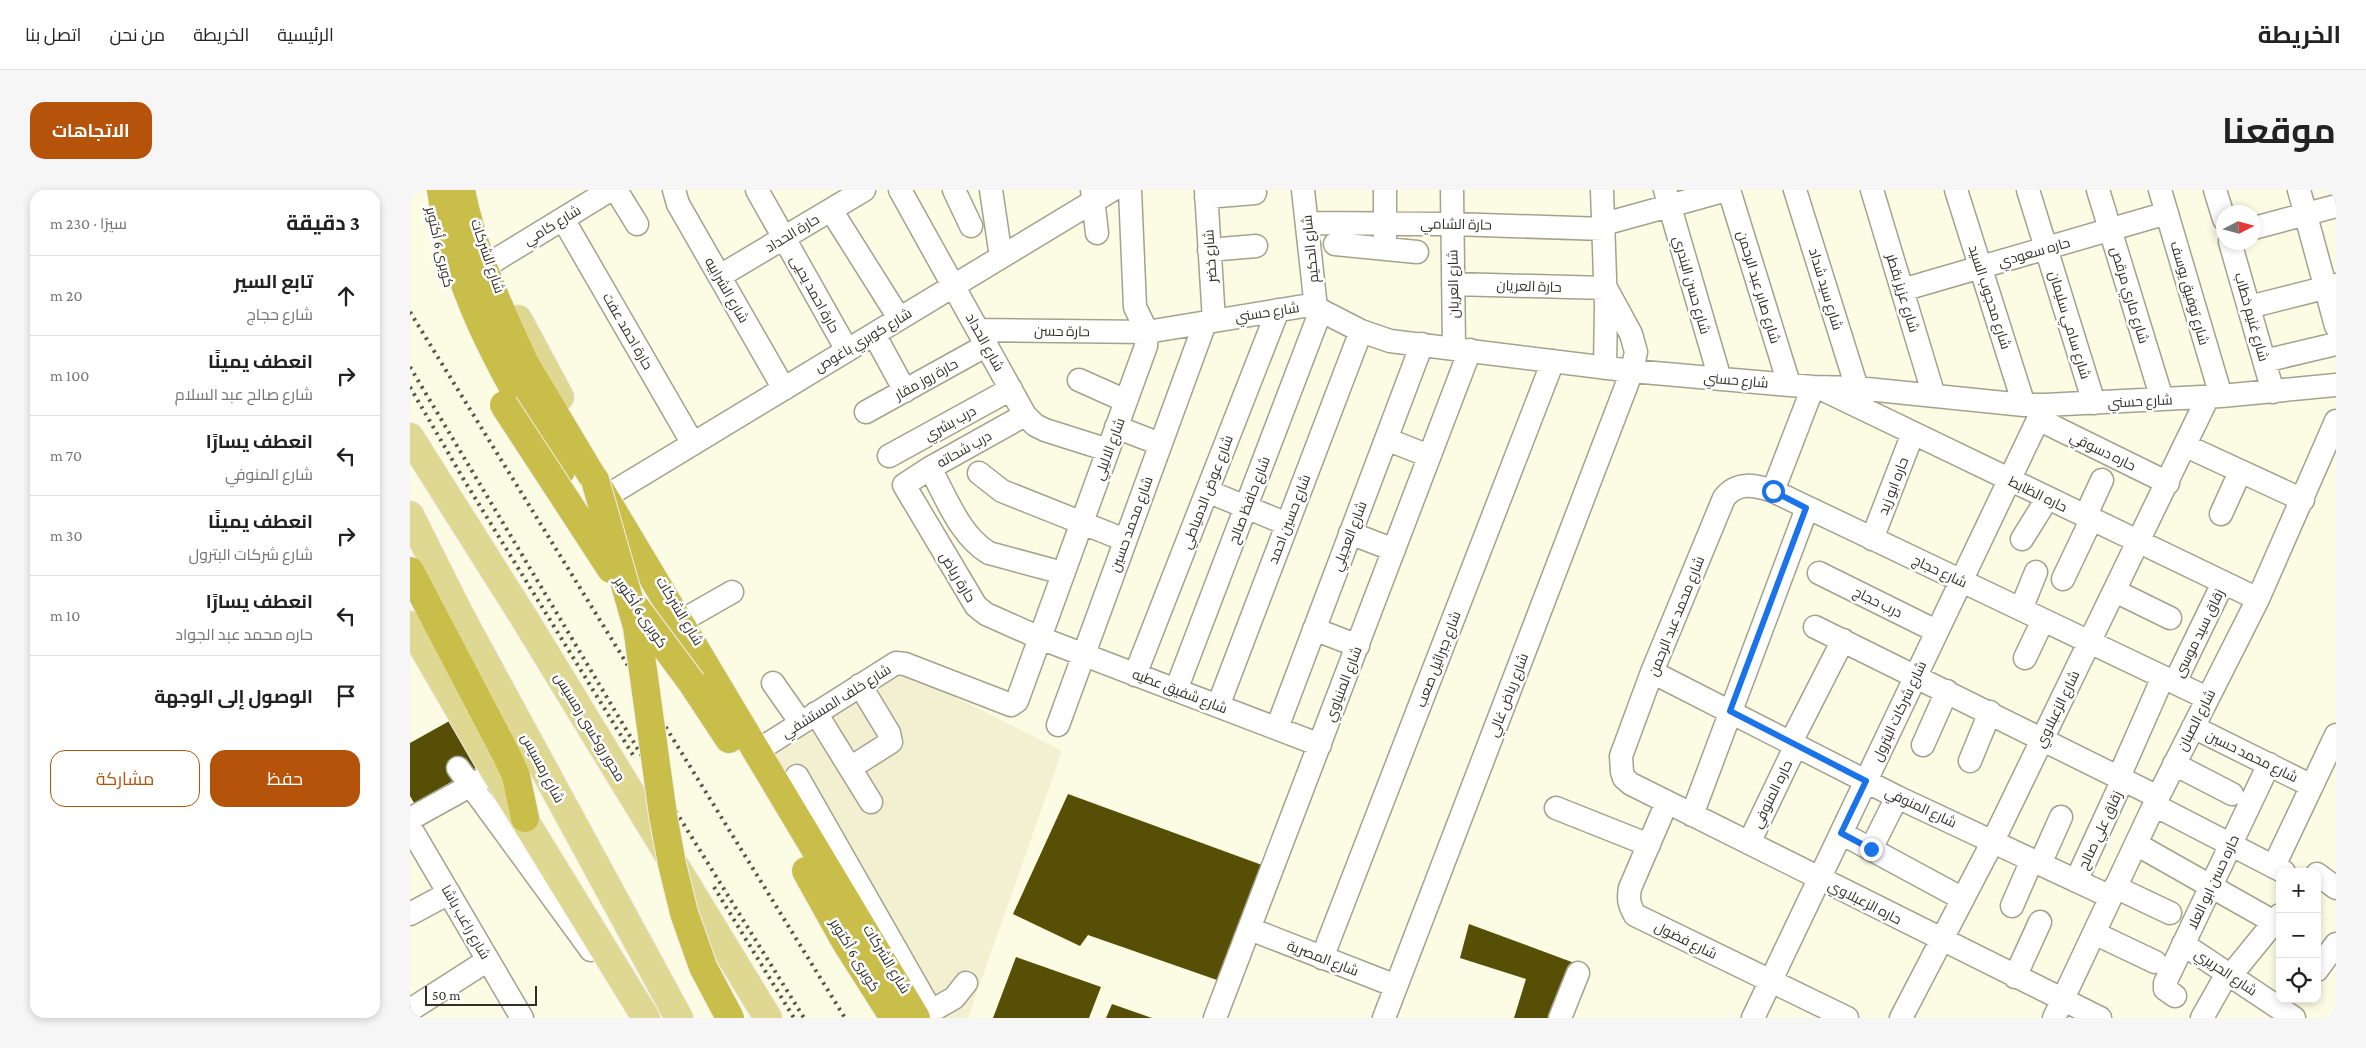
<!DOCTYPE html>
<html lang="ar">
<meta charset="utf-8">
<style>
:root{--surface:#fff;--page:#f6f6f6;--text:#222;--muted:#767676;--line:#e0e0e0;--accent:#b45309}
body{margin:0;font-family:"Crimson Pro",Cairo,serif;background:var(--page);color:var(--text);direction:rtl}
.controls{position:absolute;right:15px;bottom:15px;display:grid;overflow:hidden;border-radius:10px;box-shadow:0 2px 8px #0003}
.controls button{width:45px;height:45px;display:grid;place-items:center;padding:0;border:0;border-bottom:1px solid var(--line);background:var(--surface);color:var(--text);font:25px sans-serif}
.compass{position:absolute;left:1806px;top:15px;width:45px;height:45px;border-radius:50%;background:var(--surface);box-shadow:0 2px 8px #0003;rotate:84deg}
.scale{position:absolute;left:15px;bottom:12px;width:112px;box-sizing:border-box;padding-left:5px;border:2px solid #313027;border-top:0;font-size:14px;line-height:18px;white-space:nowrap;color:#313027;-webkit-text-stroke:4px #fff;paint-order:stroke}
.stop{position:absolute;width:15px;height:15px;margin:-11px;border:4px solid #1a73e8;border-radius:50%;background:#fff}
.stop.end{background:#1a73e8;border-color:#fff;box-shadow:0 1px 5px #0008}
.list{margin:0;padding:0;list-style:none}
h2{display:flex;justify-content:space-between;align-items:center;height:65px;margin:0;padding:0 20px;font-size:21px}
h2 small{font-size:16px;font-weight:400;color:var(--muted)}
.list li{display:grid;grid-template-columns:32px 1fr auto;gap:15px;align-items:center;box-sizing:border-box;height:80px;padding:0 20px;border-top:1px solid var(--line)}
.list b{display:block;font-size:19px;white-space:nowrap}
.list p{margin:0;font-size:16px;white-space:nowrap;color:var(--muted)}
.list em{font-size:16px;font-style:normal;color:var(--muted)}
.actions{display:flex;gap:10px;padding:15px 20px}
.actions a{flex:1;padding:11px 0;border:1px solid var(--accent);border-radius:15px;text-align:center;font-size:18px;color:var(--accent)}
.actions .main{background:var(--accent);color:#fff}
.icon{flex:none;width:28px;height:28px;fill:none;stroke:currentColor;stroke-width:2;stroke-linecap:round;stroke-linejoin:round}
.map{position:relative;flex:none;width:1926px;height:828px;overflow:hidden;direction:ltr;border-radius:15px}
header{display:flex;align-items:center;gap:30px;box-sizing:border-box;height:70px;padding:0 25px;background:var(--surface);border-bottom:1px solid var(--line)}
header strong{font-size:24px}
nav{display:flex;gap:28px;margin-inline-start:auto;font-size:18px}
.intro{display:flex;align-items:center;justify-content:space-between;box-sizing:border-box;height:120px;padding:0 30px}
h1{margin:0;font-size:35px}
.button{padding:12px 22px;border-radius:15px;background:var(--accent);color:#fff;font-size:18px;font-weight:700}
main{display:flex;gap:30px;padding:0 30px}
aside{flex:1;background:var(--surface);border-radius:15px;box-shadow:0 2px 8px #0003}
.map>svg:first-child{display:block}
</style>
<header>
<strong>الخريطة</strong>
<nav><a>الرئيسية</a><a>الخريطة</a><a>من نحن</a><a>اتصل بنا</a></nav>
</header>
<div class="intro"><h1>موقعنا</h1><a class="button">الاتجاهات</a></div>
<main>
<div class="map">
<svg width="1926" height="828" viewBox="0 0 1926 828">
<rect width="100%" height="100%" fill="#fcfbe4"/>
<path fill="#f3f0d2" d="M 488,478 L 652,561 L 558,828 L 503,828 L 350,572 Z"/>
<path fill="#564f05" d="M 43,529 L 69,576 L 4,613 L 0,606 L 0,553 Z
M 658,604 L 852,675 L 807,790 L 678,745 L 670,756 L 603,724 Z
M 1059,734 L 1167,774 L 1144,828 L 1104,828 L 1116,789 L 1050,768 Z
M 606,767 L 691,797 L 679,828 L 583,828 Z
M 702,814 L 742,828 L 696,828 Z"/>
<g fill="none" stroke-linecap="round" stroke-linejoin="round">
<defs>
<path id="minor" d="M 206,0 L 227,34
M 264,0 L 268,14 L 374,199
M 347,0 L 437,160
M 490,0 L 615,225 L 625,235 L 635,240 L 698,260
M 544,0 L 561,36
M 581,0 L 591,67
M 682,0 L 687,43
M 796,0 L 804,131
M 893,0 L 906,118
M 975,0 L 975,49
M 1042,0 L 1044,158
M 1192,0 L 1196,117 L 1195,178
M 1255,0 L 1310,189
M 1319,0 L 1379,194
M 1385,0 L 1447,198
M 1462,0 L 1524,206
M 1546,0 L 1614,215
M 1618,0 L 1684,213
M 1688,0 L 1752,209
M 1750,0 L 1811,206
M 1805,0 L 1814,29
M 1889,0 L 1926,136
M 796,7 L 845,3
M 421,20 L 489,128
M 153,29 L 283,254
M 897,33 L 1042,34 L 1194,39
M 1194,34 L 1317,0
M 1844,38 L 1926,16
M 1820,52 L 1863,202
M 925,54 L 1007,62
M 799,60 L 846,56
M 84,71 L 200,0
M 310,86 L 454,0
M 1492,100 L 1757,23
M 1839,117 L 1926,95
M 568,140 L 737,142 L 894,116 L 906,118 L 951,141 L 980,151 L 1222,181 L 1403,197 L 1447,198 L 1614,215 L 1635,215 L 1811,206 L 1926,195
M 464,144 L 495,201
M 1854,171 L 1926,154
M 669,190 L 716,211
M 1403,197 L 1363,301 L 1797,508
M 1414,200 L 1848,409
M 456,222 L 577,155
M 615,225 L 520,278 L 494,295 L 566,416 L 576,424 L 630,448 L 910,555
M 1628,229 L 1758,293
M 706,237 L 750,254
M 976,249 L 1019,266
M 1776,256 L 1893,310
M 479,266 L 601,199
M 520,278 C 536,307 550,346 579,363 L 653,383
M 569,283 L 592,301 L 715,350
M 205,301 L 702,0
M 797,301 L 877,334
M 1363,301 C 1345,295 1327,291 1314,308 L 1242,482 L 1214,558 L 1211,566 L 1212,582 L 1214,588 L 1221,594 L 1690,828
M 1811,324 L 1830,282
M 1675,327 L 1692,290
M 940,343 L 984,360
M 1462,349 L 1503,243
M 1612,349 L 1637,309
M 1409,383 L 1526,441
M 1653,389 L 1681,330
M 1705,401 L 1760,428
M 1611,419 L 1626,382
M 280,426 L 322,402
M 1405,437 L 1748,607
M 904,439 L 948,456
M 1615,468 L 1633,430
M 1242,482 L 1487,607 L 1701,707
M 725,485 L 868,120
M 1765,492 L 1813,393
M 363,493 L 391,533
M 766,500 L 911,120
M 808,516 L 951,141
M 406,523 L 461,612
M 648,535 L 795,133
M 1783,537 L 1902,596
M 867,538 L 1012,154
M 1381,552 L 1433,450
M 358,554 L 486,473 L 495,474 L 601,515 L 607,511 L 736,156 L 737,142 L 725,117 L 720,0
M 1513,555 L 1537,501
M 1560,571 L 1580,522
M 1764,574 L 1822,604
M 48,578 L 181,760
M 440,578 L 481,552 L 479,543 L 450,495
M 387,586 L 521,821
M 1709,587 L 1753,487
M 1257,612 L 1220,698 C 1218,709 1219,715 1225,725 L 1437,828
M 1744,615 L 1874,682
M 1146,618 L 1239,655
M 1282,625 L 1397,318
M 0,629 L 74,588
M 0,637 L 112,828
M 1431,643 L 1553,709
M 1339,653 L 1386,555
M 1726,654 L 1864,732
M 1461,659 L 1487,607
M 1630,674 L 1651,627
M 1864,676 L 1926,545
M 1907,684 L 1926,698
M 1666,691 L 1713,589
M 1705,697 L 1760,723
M 1602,716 L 1622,670
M 0,724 L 39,703
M 840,739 L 986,796
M 1684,743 L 1745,772
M 1773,754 L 1884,828
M 912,768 L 1143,171
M 1907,780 L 1926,754
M 1821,785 L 1870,725
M 1605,787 L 1630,732
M 1765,806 L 1755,799 L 1755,793 L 1859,574
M 0,820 L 78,770
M 516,824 L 544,808 L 556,793
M 805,828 L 1060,160
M 974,828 L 1222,181 L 1226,162 L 1221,144 L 1196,98 L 1043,94
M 1150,828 L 1168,783
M 1343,828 L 1635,215
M 1491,828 L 1583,651 L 1798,207
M 1644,828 L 1748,607 L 1848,409 L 1926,231
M 1792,828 L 1818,782"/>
<path id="major" d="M 108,129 L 150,207
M 0,247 L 116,431 L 358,828
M 0,325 L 50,425 L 269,828
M 0,435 L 85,582 L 236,828"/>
<path id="highway" d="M 31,0 C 45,105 99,191 151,281
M 51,0 C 63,61 89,118 115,174 L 506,828
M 0,381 L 97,566 L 106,586 L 115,628
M 282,493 L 319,549
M 396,681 L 435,751 L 482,825"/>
</defs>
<use href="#minor" stroke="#a4a28e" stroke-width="25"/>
<use href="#major" stroke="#efeeee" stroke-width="30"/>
<use href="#highway" stroke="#efeeee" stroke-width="30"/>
<use href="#minor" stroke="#fff" stroke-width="22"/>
<use href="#major" stroke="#dfd892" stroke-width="28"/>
<use href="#highway" stroke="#cabe4a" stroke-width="28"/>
<path stroke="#58574b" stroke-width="4" stroke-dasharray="2.5 5" stroke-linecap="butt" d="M 0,122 L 435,828
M 0,177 L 245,588 L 394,828
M 0,197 L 54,290 L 223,565
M 304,697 L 384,828"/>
<defs>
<path id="highway-bridge" d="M 94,215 L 201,379
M 185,290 L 227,437 L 253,625 L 262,674 L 274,723 L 293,777 L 320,828
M 227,419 L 282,493"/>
</defs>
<use href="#highway-bridge" stroke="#efeeee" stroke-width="30" stroke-linecap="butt"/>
<use href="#highway-bridge" stroke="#cabe4a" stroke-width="28"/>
</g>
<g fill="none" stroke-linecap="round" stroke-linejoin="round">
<path stroke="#1a73e8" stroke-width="6" d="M 1363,301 L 1396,318 L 1320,521 L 1456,591 L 1431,643 L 1461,659"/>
</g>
<g text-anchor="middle" stroke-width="5" stroke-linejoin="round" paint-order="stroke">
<g font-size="14" fill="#313027" stroke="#fff">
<text transform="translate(1046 34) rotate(1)" y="5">حارة الشامي</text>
<text transform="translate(142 35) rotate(-31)" y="5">شارع كامي</text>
<text transform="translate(382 43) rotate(-31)" y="5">حارة الحداد</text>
<text transform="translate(30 57) rotate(77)" y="5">كوبرى 6 أكتوبر</text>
<text transform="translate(900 59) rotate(-96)" y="5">شارع الحكيم</text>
<text transform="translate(1624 62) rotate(-16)" y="5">حاره سعودي</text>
<text transform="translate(78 66) rotate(71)" y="5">شارع الشركات</text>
<text transform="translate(800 66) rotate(-94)" y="5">شارع خضر</text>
<text transform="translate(1043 94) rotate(-91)" y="5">شارع العريان</text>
<text transform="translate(1282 95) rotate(74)" y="5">شارع حسن البندري</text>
<text transform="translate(1119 96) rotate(2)" y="5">حارة العريان</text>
<text transform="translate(1349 97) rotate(73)" y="5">شارع صابر عبد الرحمن</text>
<text transform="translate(1416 99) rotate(73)" y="5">شارع سيد شداد</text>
<text transform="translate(317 100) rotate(60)" y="5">شارع الشرابيه</text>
<text transform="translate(1493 103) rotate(73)" y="5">شارع عزيز بقطر</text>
<text transform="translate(1780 103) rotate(74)" y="5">شارع توفيق يوسف</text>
<text transform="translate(405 104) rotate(61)" y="5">حارة احمد يحيى</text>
<text transform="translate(1720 105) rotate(73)" y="5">شارع ماري مرقص</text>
<text transform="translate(1580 107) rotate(72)" y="5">شارع محجوب السيد</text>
<text transform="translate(857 122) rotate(-9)" y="5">شارع حسني</text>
<text transform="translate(1842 127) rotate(74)" y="5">شارع غنيم خطاب</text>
<text transform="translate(1660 135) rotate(73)" y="5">شارع سامي سليمان</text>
<text transform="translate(218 141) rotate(60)" y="5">حارة احمد عفت</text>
<text transform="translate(652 141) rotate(1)" y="5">حارة حسن</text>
<text transform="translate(453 150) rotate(-31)" y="5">شارع كوبري باغوص</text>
<text transform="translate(575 152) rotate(61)" y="5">شارع الحداد</text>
<text transform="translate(516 189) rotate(-29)" y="5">حارة روز مقار</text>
<text transform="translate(1326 190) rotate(5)" y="5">شارع حسني</text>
<text transform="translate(1730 211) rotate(-3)" y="5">شارع حسني</text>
<text transform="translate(540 233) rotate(-29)" y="5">درب بشري</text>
<text transform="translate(554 259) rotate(-29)" y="5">درب شحاته</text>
<text transform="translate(699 259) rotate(-70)" y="5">شارع الاليلي</text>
<text transform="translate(1693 261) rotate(26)" y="5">حاره دسوقي</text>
<text transform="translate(1483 296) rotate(-69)" y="5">حاره ابو زيد</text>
<text transform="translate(797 302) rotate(-69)" y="5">شارع عوض الدمياطي</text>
<text transform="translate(1628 304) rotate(26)" y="5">حاره الظابط</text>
<text transform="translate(839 310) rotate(-69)" y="5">شارع حافظ صالح</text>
<text transform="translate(879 329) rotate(-69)" y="5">شارع حسين احمد</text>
<text transform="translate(721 334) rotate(-70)" y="5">شارع محمد حسين</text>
<text transform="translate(939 346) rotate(-69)" y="5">شارع العجيلي</text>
<text transform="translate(1530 381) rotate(25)" y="5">شارع حجاج</text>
<text transform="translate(548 387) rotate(59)" y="5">حارة رياض</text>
<text transform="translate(1468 412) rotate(26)" y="5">درب حجاج</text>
<text transform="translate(270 421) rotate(59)" y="5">شارع الشركات</text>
<text transform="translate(231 422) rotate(56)" y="5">كوبرى 6 أكتوبر</text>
<text transform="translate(1266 426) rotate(-68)" y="5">شارع محمد عبد الرحمن</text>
<text transform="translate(1789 443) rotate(-64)" y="5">زقاق سيد موسى</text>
<text transform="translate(1028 469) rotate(-69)" y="5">شارع جبرائيل صعب</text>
<text transform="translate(933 494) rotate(-69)" y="5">شارع المنياوي</text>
<text transform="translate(770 501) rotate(21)" y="5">شارع شفيق عطيه</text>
<text transform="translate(1098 505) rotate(-69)" y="5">شارع رياض غالي</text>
<text transform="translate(426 511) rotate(-32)" y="5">شارع خلف المستشفي</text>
<text transform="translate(1647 519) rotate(-64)" y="5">شارع الزعبلاوي</text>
<text transform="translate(1489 521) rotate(-65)" y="5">شارع شركات البترول</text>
<text transform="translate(1786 530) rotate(-63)" y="5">شارع الصبان</text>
<text transform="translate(180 537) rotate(59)" y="5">محور روكسى رمسيس</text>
<text transform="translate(1842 566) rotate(26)" y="5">شارع محمد حسين</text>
<text transform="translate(133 578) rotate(62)" y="5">شارع رمسيس</text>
<text transform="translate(1362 604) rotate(-64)" y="5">حاره المنوفي</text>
<text transform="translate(1511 617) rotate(25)" y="5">شارع المنوفي</text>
<text transform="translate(1690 640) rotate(-65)" y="5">زقاق علي صالح</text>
<text transform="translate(1803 692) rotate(-65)" y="5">حاره حسن ابو العلا</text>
<text transform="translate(1455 712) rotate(27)" y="5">حاره الزعبلاوي</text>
<text transform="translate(56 732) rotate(60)" y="5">شارع راغب باشا</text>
<text transform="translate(1276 750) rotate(26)" y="5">شارع فضول</text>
<text transform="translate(445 765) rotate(59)" y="5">كوبرى 6 أكتوبر</text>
<text transform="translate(913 768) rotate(21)" y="5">شارع المصرية</text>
<text transform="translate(477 769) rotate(59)" y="5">شارع الشركات</text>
<text transform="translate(1816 782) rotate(34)" y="5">شارع الحريري</text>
</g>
</g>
</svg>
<div class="controls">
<button>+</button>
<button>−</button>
<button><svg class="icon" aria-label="locate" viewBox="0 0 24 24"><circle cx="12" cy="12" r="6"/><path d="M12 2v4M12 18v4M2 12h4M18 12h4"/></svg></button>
</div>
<svg class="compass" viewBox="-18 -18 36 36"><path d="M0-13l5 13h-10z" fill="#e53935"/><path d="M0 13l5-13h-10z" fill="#767676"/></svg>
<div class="scale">50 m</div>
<div class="stop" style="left:1363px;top:301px"></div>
<div class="stop end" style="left:1461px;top:659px"></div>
</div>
<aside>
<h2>3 دقيقة<small>سيرًا · 230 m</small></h2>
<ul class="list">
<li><svg class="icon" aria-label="ahead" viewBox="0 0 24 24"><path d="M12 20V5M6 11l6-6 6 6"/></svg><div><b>تابع السير</b><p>شارع حجاج</p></div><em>20 m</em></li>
<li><svg class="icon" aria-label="right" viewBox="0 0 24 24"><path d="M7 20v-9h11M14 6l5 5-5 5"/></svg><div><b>انعطف يمينًا</b><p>شارع صالح عبد السلام</p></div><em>100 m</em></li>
<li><svg class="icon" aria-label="left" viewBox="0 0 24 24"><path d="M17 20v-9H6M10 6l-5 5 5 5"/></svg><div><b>انعطف يسارًا</b><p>شارع المنوفي</p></div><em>70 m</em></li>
<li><svg class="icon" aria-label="right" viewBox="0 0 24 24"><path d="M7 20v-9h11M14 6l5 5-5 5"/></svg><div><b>انعطف يمينًا</b><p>شارع شركات البترول</p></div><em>30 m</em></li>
<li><svg class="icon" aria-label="left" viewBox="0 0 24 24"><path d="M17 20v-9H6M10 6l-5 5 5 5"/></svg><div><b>انعطف يسارًا</b><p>حاره محمد عبد الجواد</p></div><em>10 m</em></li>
<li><svg class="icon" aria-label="arrive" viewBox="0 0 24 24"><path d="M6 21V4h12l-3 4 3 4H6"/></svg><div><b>الوصول إلى الوجهة</b></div></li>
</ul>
<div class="actions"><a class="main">حفظ</a><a>مشاركة</a></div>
</aside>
</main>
